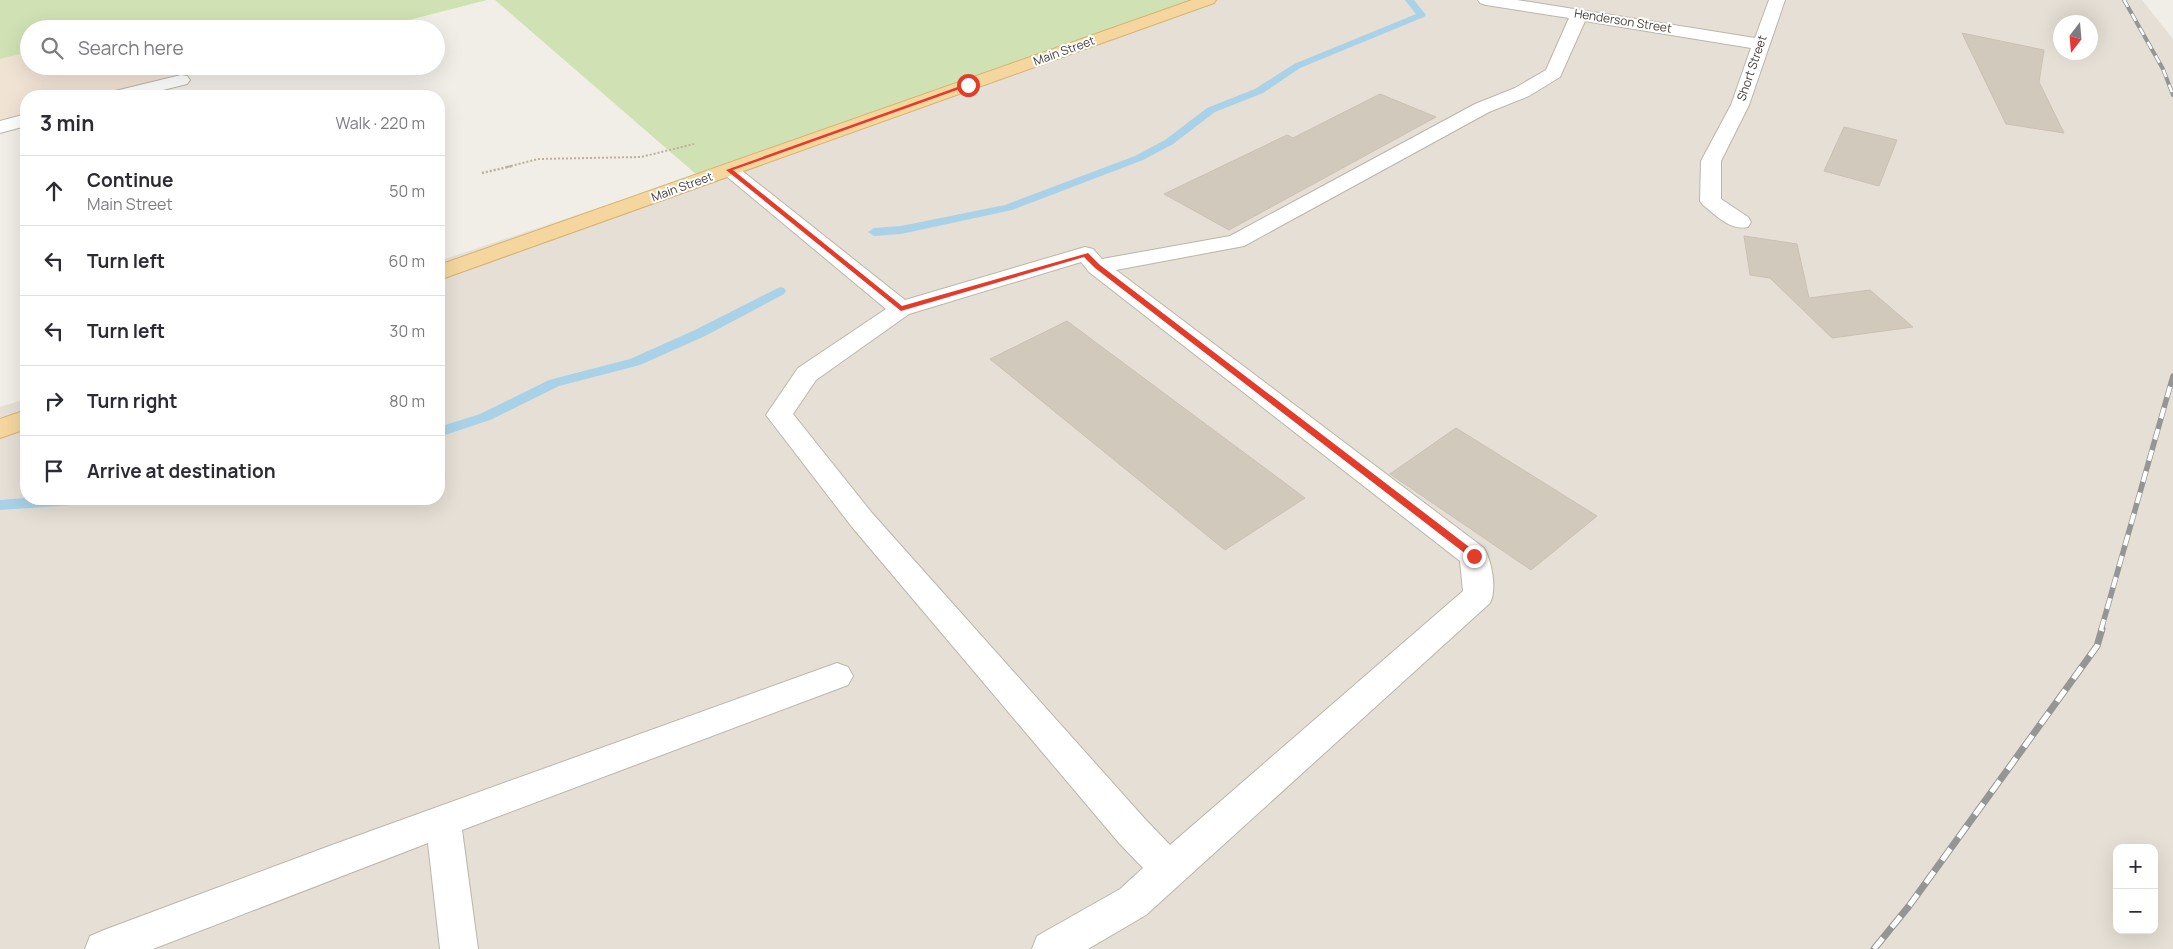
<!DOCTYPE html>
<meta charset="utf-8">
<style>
:root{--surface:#fff;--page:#f7f7f7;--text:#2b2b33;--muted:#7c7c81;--line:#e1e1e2}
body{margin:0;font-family:Manrope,sans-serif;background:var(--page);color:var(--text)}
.controls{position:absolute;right:15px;bottom:15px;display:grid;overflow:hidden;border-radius:10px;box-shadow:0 5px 20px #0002}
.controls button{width:45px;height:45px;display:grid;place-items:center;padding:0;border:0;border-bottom:1px solid var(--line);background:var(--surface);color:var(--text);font:25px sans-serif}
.compass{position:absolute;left:2053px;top:15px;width:45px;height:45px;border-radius:50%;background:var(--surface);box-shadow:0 5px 20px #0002;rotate:196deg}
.stop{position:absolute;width:15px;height:15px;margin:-11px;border:4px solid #e43c2b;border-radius:50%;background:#fff}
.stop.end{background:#e43c2b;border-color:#fff;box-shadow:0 1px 5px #0008}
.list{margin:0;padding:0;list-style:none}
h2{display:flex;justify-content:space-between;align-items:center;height:65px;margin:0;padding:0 20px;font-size:21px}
h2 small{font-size:16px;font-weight:400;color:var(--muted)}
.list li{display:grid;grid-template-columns:32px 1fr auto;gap:15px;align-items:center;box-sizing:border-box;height:70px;padding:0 20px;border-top:1px solid var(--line)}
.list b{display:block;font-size:19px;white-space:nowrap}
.list p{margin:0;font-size:16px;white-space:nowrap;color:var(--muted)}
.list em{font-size:16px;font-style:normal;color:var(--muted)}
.icon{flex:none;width:28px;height:28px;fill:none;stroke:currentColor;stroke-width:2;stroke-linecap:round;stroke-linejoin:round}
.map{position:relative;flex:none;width:2173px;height:949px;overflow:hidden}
.search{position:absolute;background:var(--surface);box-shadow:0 5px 20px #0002;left:20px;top:20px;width:425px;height:55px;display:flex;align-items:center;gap:12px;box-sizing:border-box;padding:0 18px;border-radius:28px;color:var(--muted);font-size:19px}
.panel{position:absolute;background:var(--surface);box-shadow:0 5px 20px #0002;left:20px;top:90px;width:425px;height:415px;border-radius:20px}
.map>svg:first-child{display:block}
</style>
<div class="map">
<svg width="2173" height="949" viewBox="0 0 2173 949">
<rect width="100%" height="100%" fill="#f1eee7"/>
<path fill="#e5dfd5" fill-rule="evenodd" d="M 1192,0 L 2142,0 L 2173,39 L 2173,949 L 0,949 L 0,407 L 26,399 L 26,499 L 439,499 L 439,261 L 697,175 ZM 2060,22 L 2090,22 L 2090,52 L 2060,52 ZM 2117,848 L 2154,848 L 2154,930 L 2117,930 Z"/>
<path fill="#f1e3d4" d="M 29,52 L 29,66 L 227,66 L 109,96 L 26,96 L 26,117 L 0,124 L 0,59 Z"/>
<path fill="#d0e2b3" d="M 0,0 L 487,0 L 374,29 L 29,29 L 29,52 L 0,59 Z
M 495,0 L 1192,0 L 697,175 Z"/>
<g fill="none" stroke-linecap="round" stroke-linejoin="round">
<path fill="#a9d2e8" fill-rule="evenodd" d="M 1405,0 L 1414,0 L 1426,15 L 1424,17 L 1300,68 L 1263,93 L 1215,112 L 1173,144 L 1143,160 L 1012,210 L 901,234 L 874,236 L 868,232 L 874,228 L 901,226 L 1005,205 L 1135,156 L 1165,140 L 1207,108 L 1255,89 L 1294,64 L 1416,14 Z
M 780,287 L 784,288 L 786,291 L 784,294 L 705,336 L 640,365 L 559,386 L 490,420 L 439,437 L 439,427 L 480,414 L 549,380 L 630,359 L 695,330 Z
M 26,498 L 26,499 L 96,499 L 93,503 L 88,504 L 0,510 L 0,500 Z"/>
</g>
<path fill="#d2c9bd" stroke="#ccc0b1" d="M 1962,33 L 2044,50 L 2039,82 L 2064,133 L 2006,124 Z
M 1380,94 L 1436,117 L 1229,230 L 1164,194 L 1287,135 L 1293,138 Z
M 1844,127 L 1897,140 L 1879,186 L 1824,171 Z
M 1744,236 L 1797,244 L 1809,298 L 1870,290 L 1913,327 L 1832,338 L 1770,278 L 1750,275 Z
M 1067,321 L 1305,498 L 1225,550 L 990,359 Z
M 1456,428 L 1597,516 L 1531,570 L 1390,474 Z"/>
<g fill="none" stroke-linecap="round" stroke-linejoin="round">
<defs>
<path id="minor" d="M 1478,0 L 1517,0 L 1755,38 L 1769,0 L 1785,0 L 1749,105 L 1721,161 L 1721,199 L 1748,217 L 1751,222 L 1748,227 C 1730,231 1716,215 1703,205 L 1700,201 L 1701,161 L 1731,105 L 1751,48 L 1585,21 L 1560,77 L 1529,96 L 1489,112 L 1244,246 L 1116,270 L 1484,548 C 1492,562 1497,589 1490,603 L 1146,915 L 1088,949 L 1032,949 L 1037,936 L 1120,889 L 1143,868 L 1119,843 L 852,527 L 766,415 L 798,368 L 886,309 L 719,170 L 722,166 L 729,164 L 736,166 L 905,300 L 1085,247 L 1093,249 L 1102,259 L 1230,236 L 1475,104 L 1515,88 L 1546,70 L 1569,18 L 1486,5 L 1480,3 ZM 1081,262 L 1089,272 L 1460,561 L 1463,591 L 1170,845 L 1145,819 L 872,513 L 793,414 L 816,380 L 909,314 Z
M 181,75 L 187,76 L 190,80 L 187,84 L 139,96 L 109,96 L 111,92 Z
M 26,114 L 26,126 L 0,133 L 0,121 Z
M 837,663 L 848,667 L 853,676 L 848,685 L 462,830 L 478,949 L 440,949 L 428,843 L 153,949 L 85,949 L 90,936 L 104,930 L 332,845 Z"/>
<path id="major" d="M 1192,0 L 1216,0 L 1214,3 L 439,280 L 439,265 Z
M 26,410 L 26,429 L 0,438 L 0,419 Z"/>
</defs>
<use href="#minor" stroke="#bcb5aa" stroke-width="2"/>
<use href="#major" stroke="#d7b26f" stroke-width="2"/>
<path stroke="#bcaf9d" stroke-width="2" stroke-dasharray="2 2" stroke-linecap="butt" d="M 507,167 L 538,159 L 641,157 L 694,144"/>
<path stroke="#bcaf9d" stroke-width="2.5" stroke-dasharray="2 2" stroke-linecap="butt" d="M 482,173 L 512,166"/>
<use href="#minor" fill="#fff" fill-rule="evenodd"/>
<use href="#major" fill="#f4d69e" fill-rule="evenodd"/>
<defs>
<path id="rail-far2" d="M 2124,0 L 2163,69 L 2173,95"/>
<path id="rail-far1" d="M 2101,630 L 2173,376"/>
<path id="rail" d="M 1874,949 L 1909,906 L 2097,646 L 2102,629"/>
</defs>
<use href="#rail-far2" stroke="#959595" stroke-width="4"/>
<use href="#rail-far1" stroke="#959595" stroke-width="5.5"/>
<use href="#rail" stroke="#959595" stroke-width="7"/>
<use href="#rail-far2" stroke="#fff" stroke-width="2.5" stroke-dasharray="8" stroke-linecap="butt"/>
<use href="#rail-far1" stroke="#fff" stroke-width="4" stroke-dasharray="11" stroke-linecap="butt"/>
<use href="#rail" stroke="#fff" stroke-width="5" stroke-dasharray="14" stroke-linecap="butt"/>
</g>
<path fill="#e43c2b" d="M 966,84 L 971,85 L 733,170 L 902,306 L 1088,253 L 1100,265 L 1477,553 L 1477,558 L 1471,558 L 1095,268 L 1084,257 L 901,311 L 726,170 Z"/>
<g text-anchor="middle" stroke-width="4" stroke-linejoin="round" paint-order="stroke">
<g font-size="12" fill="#443e37" stroke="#fff">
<text transform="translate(1623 21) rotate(9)" y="4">Henderson Street</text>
<text transform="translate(1064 51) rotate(-20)" y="4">Main Street</text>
<text transform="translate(1752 68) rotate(-71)" y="4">Short Street</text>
<text transform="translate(682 187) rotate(-20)" y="4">Main Street</text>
</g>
</g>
</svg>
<div class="controls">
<button>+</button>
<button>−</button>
</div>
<svg class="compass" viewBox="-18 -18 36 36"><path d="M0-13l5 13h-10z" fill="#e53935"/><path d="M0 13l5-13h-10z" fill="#7c7c81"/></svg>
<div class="stop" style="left:968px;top:85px"></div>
<div class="stop end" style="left:1474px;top:556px"></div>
<div class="search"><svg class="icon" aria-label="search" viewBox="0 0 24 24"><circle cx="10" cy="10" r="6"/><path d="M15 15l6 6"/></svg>Search here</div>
<section class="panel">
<h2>3 min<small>Walk · 220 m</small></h2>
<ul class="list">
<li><svg class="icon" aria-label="ahead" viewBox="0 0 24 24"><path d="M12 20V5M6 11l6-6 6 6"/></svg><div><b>Continue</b><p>Main Street</p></div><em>50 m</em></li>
<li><svg class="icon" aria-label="left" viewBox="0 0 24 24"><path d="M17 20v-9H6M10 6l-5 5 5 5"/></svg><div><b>Turn left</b></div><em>60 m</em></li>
<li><svg class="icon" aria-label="left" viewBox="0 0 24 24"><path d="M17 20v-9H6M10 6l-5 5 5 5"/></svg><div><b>Turn left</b></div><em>30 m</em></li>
<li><svg class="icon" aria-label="right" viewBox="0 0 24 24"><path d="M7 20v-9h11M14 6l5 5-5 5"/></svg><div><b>Turn right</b></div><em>80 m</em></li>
<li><svg class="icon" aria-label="arrive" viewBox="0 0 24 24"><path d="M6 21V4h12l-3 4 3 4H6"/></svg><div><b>Arrive at destination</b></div></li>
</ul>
</section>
</div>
